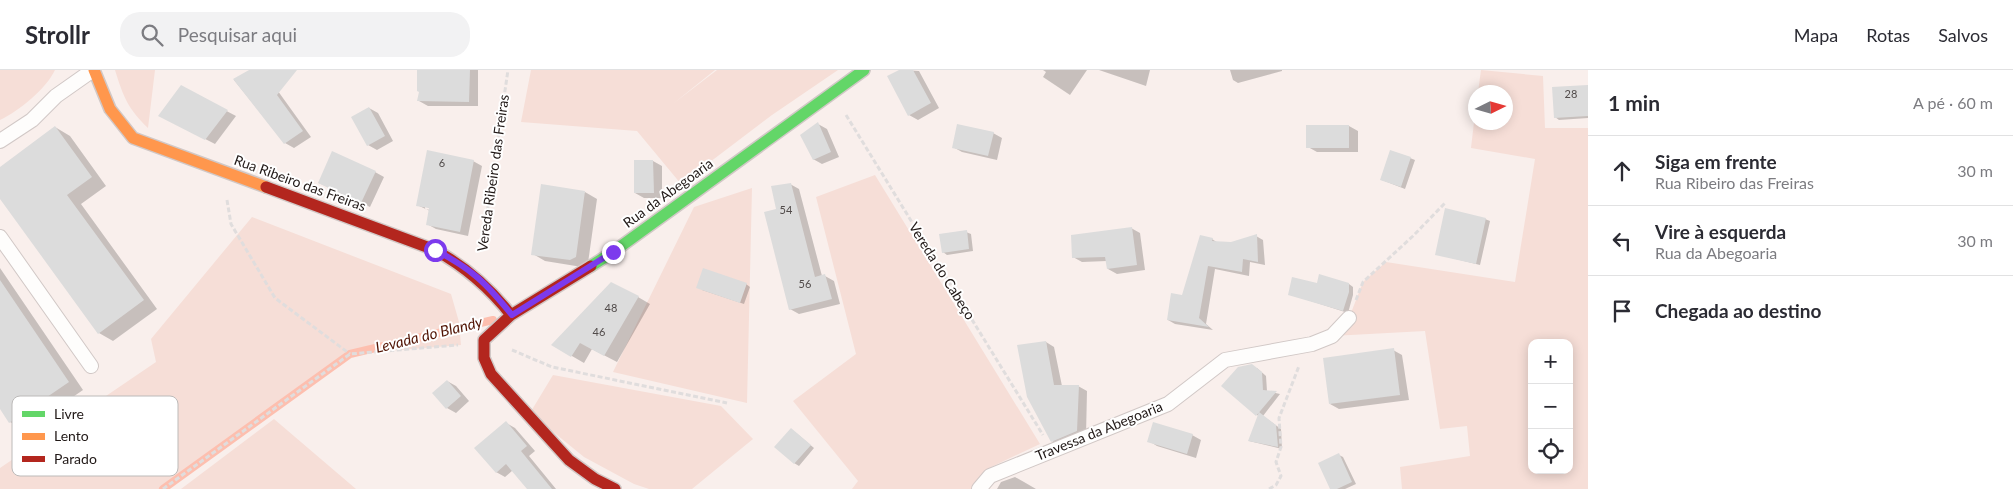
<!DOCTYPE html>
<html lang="pt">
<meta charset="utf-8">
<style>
:root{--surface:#fff;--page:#f2f2f3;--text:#2b2b33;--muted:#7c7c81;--line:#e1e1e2}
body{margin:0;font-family:Lato,sans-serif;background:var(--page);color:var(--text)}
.controls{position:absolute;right:15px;bottom:15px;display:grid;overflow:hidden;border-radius:10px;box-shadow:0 2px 12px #0003}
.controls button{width:45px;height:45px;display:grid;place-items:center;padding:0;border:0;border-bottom:1px solid var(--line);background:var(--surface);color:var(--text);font:25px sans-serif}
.compass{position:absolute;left:1468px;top:15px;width:45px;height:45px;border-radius:50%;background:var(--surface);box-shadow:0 2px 12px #0003;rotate:85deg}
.stop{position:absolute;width:15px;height:15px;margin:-11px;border:4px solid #7c3aed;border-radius:50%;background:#fff}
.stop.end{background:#7c3aed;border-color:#fff;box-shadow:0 1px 5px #0008}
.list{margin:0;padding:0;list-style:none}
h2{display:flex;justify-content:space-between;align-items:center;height:65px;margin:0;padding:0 20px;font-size:21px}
h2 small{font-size:16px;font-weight:400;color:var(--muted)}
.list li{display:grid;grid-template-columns:32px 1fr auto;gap:15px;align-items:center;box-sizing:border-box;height:70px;padding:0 20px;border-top:1px solid var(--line)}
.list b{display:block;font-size:19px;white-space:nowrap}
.list p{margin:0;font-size:16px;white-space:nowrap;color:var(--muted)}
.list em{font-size:16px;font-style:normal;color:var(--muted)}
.icon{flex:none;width:28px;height:28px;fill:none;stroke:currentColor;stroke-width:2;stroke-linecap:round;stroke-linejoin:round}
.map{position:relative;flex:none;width:1588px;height:419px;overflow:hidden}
header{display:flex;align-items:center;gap:30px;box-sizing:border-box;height:70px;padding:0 25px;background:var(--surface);border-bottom:1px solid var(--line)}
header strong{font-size:24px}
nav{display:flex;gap:28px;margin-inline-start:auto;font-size:18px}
.search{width:350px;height:45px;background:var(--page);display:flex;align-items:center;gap:12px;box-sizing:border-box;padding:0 18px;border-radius:20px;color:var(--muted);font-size:19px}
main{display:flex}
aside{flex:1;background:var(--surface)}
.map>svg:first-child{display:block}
</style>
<header>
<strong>Strollr</strong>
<div class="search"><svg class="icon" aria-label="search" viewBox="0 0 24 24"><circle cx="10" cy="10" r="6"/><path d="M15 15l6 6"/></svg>Pesquisar aqui</div>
<nav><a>Mapa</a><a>Rotas</a><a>Salvos</a></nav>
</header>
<main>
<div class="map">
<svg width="1588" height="419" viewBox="0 0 1588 419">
<rect width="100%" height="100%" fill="#f9efec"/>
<path fill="#f6ded7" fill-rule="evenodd" d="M 0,0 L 55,0 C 46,19 19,41 0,50 Z
M 115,0 L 155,0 L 148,58 C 128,39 123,26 115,0 Z
M 531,0 L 715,0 L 674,33 L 717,0 L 838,0 L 772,45 L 681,114 L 637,61 L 521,52 Z
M 1481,0 L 1543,6 L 1545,58 L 1588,58 L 1588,419 L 1402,419 L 1400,397 L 1470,386 L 1467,356 L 1440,359 L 1425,261 L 1332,266 L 1349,248 L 1363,212 L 1386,192 L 1515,212 L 1535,89 L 1471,78 L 1475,44 L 1476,52 L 1506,52 L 1506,22 L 1478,22 ZM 1532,273 L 1569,273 L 1569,400 L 1532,400 Z
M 875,105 L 1040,374 L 989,398 L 971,419 L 852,419 L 858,411 L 793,331 L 856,284 L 816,127 Z
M 752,118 L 747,333 L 613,302 L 694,137 Z
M 252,147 L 451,224 L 459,252 L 461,275 L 350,284 L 163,419 L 0,419 L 0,398 L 156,292 L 151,269 Z
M 553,305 L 721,336 L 753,369 L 692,419 L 649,419 L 634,414 L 584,387 L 530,343 Z
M 274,349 L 356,419 L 181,419 Z"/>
<path fill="#0003" fill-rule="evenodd" d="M 252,0 L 261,0 L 265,3 L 311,67 L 294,78 L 285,73 L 234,10 Z
M 418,0 L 478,0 L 478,36 L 428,36 L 419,31 L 421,22 Z
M 902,0 L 919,1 L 939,38 L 918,50 L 909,45 Z
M 1043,0 L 1087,0 L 1070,25 L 1043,7 L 1046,2 Z
M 1099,0 L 1150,0 L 1146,16 Z
M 1230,0 L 1282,0 L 1282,1 L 1238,13 L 1233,10 Z
M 181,17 L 236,46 L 215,74 L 168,50 Z
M 1588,17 L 1588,48 L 1559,50 L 1555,47 Z
M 369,38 L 378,43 L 393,71 L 377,80 L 368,75 Z
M 818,54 L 827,59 L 839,87 L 822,94 L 813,89 Z
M 1308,56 L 1349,56 L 1358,61 L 1358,82 L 1317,82 L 1308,77 Z
M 55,57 L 70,66 L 106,116 L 81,134 L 157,239 L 113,271 L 99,263 L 0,126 L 0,98 Z
M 993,63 L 1002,68 L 997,90 L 962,82 L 953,77 Z
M 1410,88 L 1415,90 L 1405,119 L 1382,110 Z
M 473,91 L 482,96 L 468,166 L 436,159 L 427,154 L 430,141 L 417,135 ZM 425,136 L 435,141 L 425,139 Z
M 653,91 L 662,96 L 662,128 L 644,128 L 635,123 Z
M 375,102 L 384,107 L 370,137 L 319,113 Z
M 790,114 L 799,119 L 822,206 L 825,206 L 834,211 L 840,234 L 799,244 L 790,239 L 778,139 Z
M 585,122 L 597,129 L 588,193 L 582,197 L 545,191 L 533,184 Z
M 1485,149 L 1490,151 L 1480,195 L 1436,184 Z
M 1131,158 L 1140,163 L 1145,200 L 1117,204 L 1108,199 L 1107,191 L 1082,192 L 1073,187 Z
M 966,162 L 971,164 L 973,181 L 947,185 L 943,182 Z
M 1256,166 L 1263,170 L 1265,195 L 1250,192 L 1249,206 L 1215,199 L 1206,254 L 1213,260 L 1175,254 L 1168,250 L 1183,227 L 1212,169 L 1218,173 L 1231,173 Z
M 0,198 L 83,320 L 25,360 L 10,352 L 0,337 Z
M 746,214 L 750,217 L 744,234 L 702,220 Z
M 1349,214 L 1353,217 L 1353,225 L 1348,243 L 1289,224 L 1317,215 Z
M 638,227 L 650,234 L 617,292 L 592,279 L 584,293 L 553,275 Z
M 1046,272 L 1054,277 L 1062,316 L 1078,316 L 1087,321 L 1086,366 L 1060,376 L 1052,371 Z
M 1393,280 L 1402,285 L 1409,330 L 1339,339 L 1330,334 Z
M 1257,298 L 1266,306 L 1267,321 L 1280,324 L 1263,346 L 1281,359 L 1282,379 L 1249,371 L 1259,346 L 1257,345 Z
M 447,311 L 456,316 L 469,331 L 456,343 L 447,338 L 434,323 Z
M 506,353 L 515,358 L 535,381 L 529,386 L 556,419 L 529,419 L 513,400 L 505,407 L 496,402 Z
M 795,362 L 814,378 L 799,396 L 794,393 Z
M 1192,365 L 1201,370 L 1196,388 L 1157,376 L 1149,371 Z
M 1339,385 L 1343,387 L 1356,414 L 1345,419 L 1331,419 Z
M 1015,407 L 1024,412 L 1036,419 L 997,419 L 1001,412 Z"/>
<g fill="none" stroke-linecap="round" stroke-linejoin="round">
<path stroke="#fdbfaf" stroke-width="8" d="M 163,419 L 350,284 L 493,250"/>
</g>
<path fill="#dcdcdc" d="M 249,0 L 297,0 L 277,25 L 303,61 L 284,74 L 233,9 Z
M 417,0 L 470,0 L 469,32 L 417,31 L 419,22 L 417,21 Z
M 899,0 L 913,0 L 931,33 L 908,46 L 887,6 Z
M 181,15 L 228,40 L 205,70 L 158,46 Z
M 1588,15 L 1588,46 L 1554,48 L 1552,17 Z
M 369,37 L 385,66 L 367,76 L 351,47 Z
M 818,52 L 831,82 L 813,90 L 800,65 Z
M 957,54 L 994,62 L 988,86 L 952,78 Z
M 1306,55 L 1349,55 L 1349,78 L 1306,78 Z
M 55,56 L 92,107 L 67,125 L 144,230 L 98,264 L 0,129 L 0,97 Z
M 427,80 L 474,90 L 460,162 L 426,155 L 429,138 L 416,136 Z
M 1390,80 L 1411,87 L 1401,117 L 1380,110 Z
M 332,81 L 376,101 L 361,133 L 318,113 Z
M 634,90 L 653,90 L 654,123 L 634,123 Z
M 791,113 L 815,207 L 825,204 L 832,229 L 789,240 L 764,142 L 776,139 L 771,116 Z
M 541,114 L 585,121 L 576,187 L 570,190 L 531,185 Z
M 1445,138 L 1486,148 L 1476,194 L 1435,185 Z
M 1132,157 L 1137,195 L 1107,199 L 1105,187 L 1072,188 L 1071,165 Z
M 967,160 L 969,179 L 942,183 L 939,164 Z
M 1257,164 L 1258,192 L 1243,189 L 1242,202 L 1208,196 L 1199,248 L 1209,257 L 1167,250 L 1171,223 L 1182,225 L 1200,165 L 1213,168 L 1212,171 L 1231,172 Z
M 703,198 L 747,213 L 740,233 L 696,218 Z
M 1319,204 L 1349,213 L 1349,222 L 1343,241 L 1288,225 L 1292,207 L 1317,213 Z
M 0,210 L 69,312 L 9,353 L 0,339 Z
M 611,212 L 639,226 L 604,286 L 580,273 L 571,287 L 551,275 Z
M 1046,271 L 1054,315 L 1079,315 L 1077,361 L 1051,372 L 1027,327 L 1017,275 Z
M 1394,278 L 1400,325 L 1329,334 L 1323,288 Z
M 1252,294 L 1262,302 L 1263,320 L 1277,321 L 1256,346 L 1221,316 L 1238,297 Z
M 447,310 L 461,326 L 446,339 L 432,323 Z
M 1259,342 L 1276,355 L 1278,377 L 1248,371 Z
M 506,351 L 527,376 L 521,381 L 552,419 L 527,419 L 506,394 L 496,403 L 474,378 Z
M 1153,352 L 1193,364 L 1187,384 L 1147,372 Z
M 791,358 L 811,375 L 794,394 L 774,377 Z
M 1339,383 L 1352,412 L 1337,419 L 1330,419 L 1318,393 Z"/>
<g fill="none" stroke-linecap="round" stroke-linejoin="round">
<defs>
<path id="lane" d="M 0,71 L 32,50 L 56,26 L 93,0
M 0,167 L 91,296
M 979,419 L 990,406 L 1168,334 L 1225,290 L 1312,274 L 1332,266 L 1349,248"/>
<path id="fast" d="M 591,196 L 613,182 L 864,0"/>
<path id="slow" d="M 94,0 L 110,39 L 133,68 L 266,117"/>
<path id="jam" d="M 266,117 L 435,180 C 466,197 489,217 511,245
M 591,196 L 511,245 L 484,270 L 484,288 L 491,304 L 569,390 L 595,409 L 615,419"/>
</defs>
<use href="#lane" stroke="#d1c8c6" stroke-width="16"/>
<use href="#fast" stroke="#d1c8c6" stroke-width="14"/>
<use href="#slow" stroke="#d1c8c6" stroke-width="14"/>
<use href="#jam" stroke="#d1c8c6" stroke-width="14"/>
<path stroke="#e0dddd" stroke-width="3" stroke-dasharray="5 2.5" stroke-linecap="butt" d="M 846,45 L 1043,365
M 227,130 L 231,154 L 275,228 L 350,284
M 482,178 L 508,0
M 1356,230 L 1363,212 L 1413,166 L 1446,132
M 512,280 L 552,297 L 727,333
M 163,419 L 350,284 L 458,275
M 1269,419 L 1276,415 L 1281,406 L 1276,392 L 1281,377 L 1279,348 L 1299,296"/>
<use href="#lane" stroke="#fefdfc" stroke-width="14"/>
<use href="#fast" stroke="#63d668" stroke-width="11"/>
<use href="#slow" stroke="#ff974d" stroke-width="11"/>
<use href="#jam" stroke="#b3261e" stroke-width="11"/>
</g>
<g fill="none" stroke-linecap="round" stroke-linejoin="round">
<path stroke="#7c3aed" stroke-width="6" d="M 435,180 C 472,199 486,213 512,245 L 613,182"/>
</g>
<g text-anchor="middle" stroke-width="4" stroke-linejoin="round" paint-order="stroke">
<g font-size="11" fill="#514b4a">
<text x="1571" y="28">28</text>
<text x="442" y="97">6</text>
<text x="786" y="144">54</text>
<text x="805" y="218">56</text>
<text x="611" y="242">48</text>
<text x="599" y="266">46</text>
</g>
<g font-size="14" fill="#201816" stroke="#fff">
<text transform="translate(493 103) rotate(-82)" y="5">Vereda Ribeiro das Freiras</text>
<text transform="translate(300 113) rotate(20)" y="5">Rua Ribeiro das Freiras</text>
<text transform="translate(668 123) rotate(-36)" y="5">Rua da Abegoaria</text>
<text transform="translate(942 201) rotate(58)" y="5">Vereda do Cabeço</text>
<text transform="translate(1099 361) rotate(-22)" y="5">Travessa da Abegoaria</text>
</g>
<g font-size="15" font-style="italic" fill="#511303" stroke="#fff">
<text transform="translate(429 265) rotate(-14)" y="5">Levada do Blandy</text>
</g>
</g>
<rect x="12" y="326" width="166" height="80" rx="8" fill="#fff" stroke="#bcbab9" stroke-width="1"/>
<rect x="22" y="341" width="23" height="6" fill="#63d668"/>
<rect x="22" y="363" width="23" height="7" fill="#ff974d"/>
<rect x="22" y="386" width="23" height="6" fill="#b3261e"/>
<g font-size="14" fill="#201816">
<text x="54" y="349">Livre</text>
<text x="54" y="371">Lento</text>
<text x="54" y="394">Parado</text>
</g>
</svg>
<div class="controls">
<button>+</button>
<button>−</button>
<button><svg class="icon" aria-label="locate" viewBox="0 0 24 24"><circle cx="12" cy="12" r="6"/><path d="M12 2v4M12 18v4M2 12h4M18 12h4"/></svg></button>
</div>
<svg class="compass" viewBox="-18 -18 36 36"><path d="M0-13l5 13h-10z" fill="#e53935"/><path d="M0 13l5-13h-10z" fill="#7c7c81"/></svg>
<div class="stop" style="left:435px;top:180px"></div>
<div class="stop end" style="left:613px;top:182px"></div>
</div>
<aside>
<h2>1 min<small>A pé · 60 m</small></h2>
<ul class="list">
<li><svg class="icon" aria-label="ahead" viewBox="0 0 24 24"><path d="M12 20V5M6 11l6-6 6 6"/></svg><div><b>Siga em frente</b><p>Rua Ribeiro das Freiras</p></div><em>30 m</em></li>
<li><svg class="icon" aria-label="left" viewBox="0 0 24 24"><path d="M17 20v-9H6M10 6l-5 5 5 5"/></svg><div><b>Vire à esquerda</b><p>Rua da Abegoaria</p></div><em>30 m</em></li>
<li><svg class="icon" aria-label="arrive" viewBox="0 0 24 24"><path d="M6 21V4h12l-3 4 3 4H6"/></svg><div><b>Chegada ao destino</b></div></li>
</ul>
</aside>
</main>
